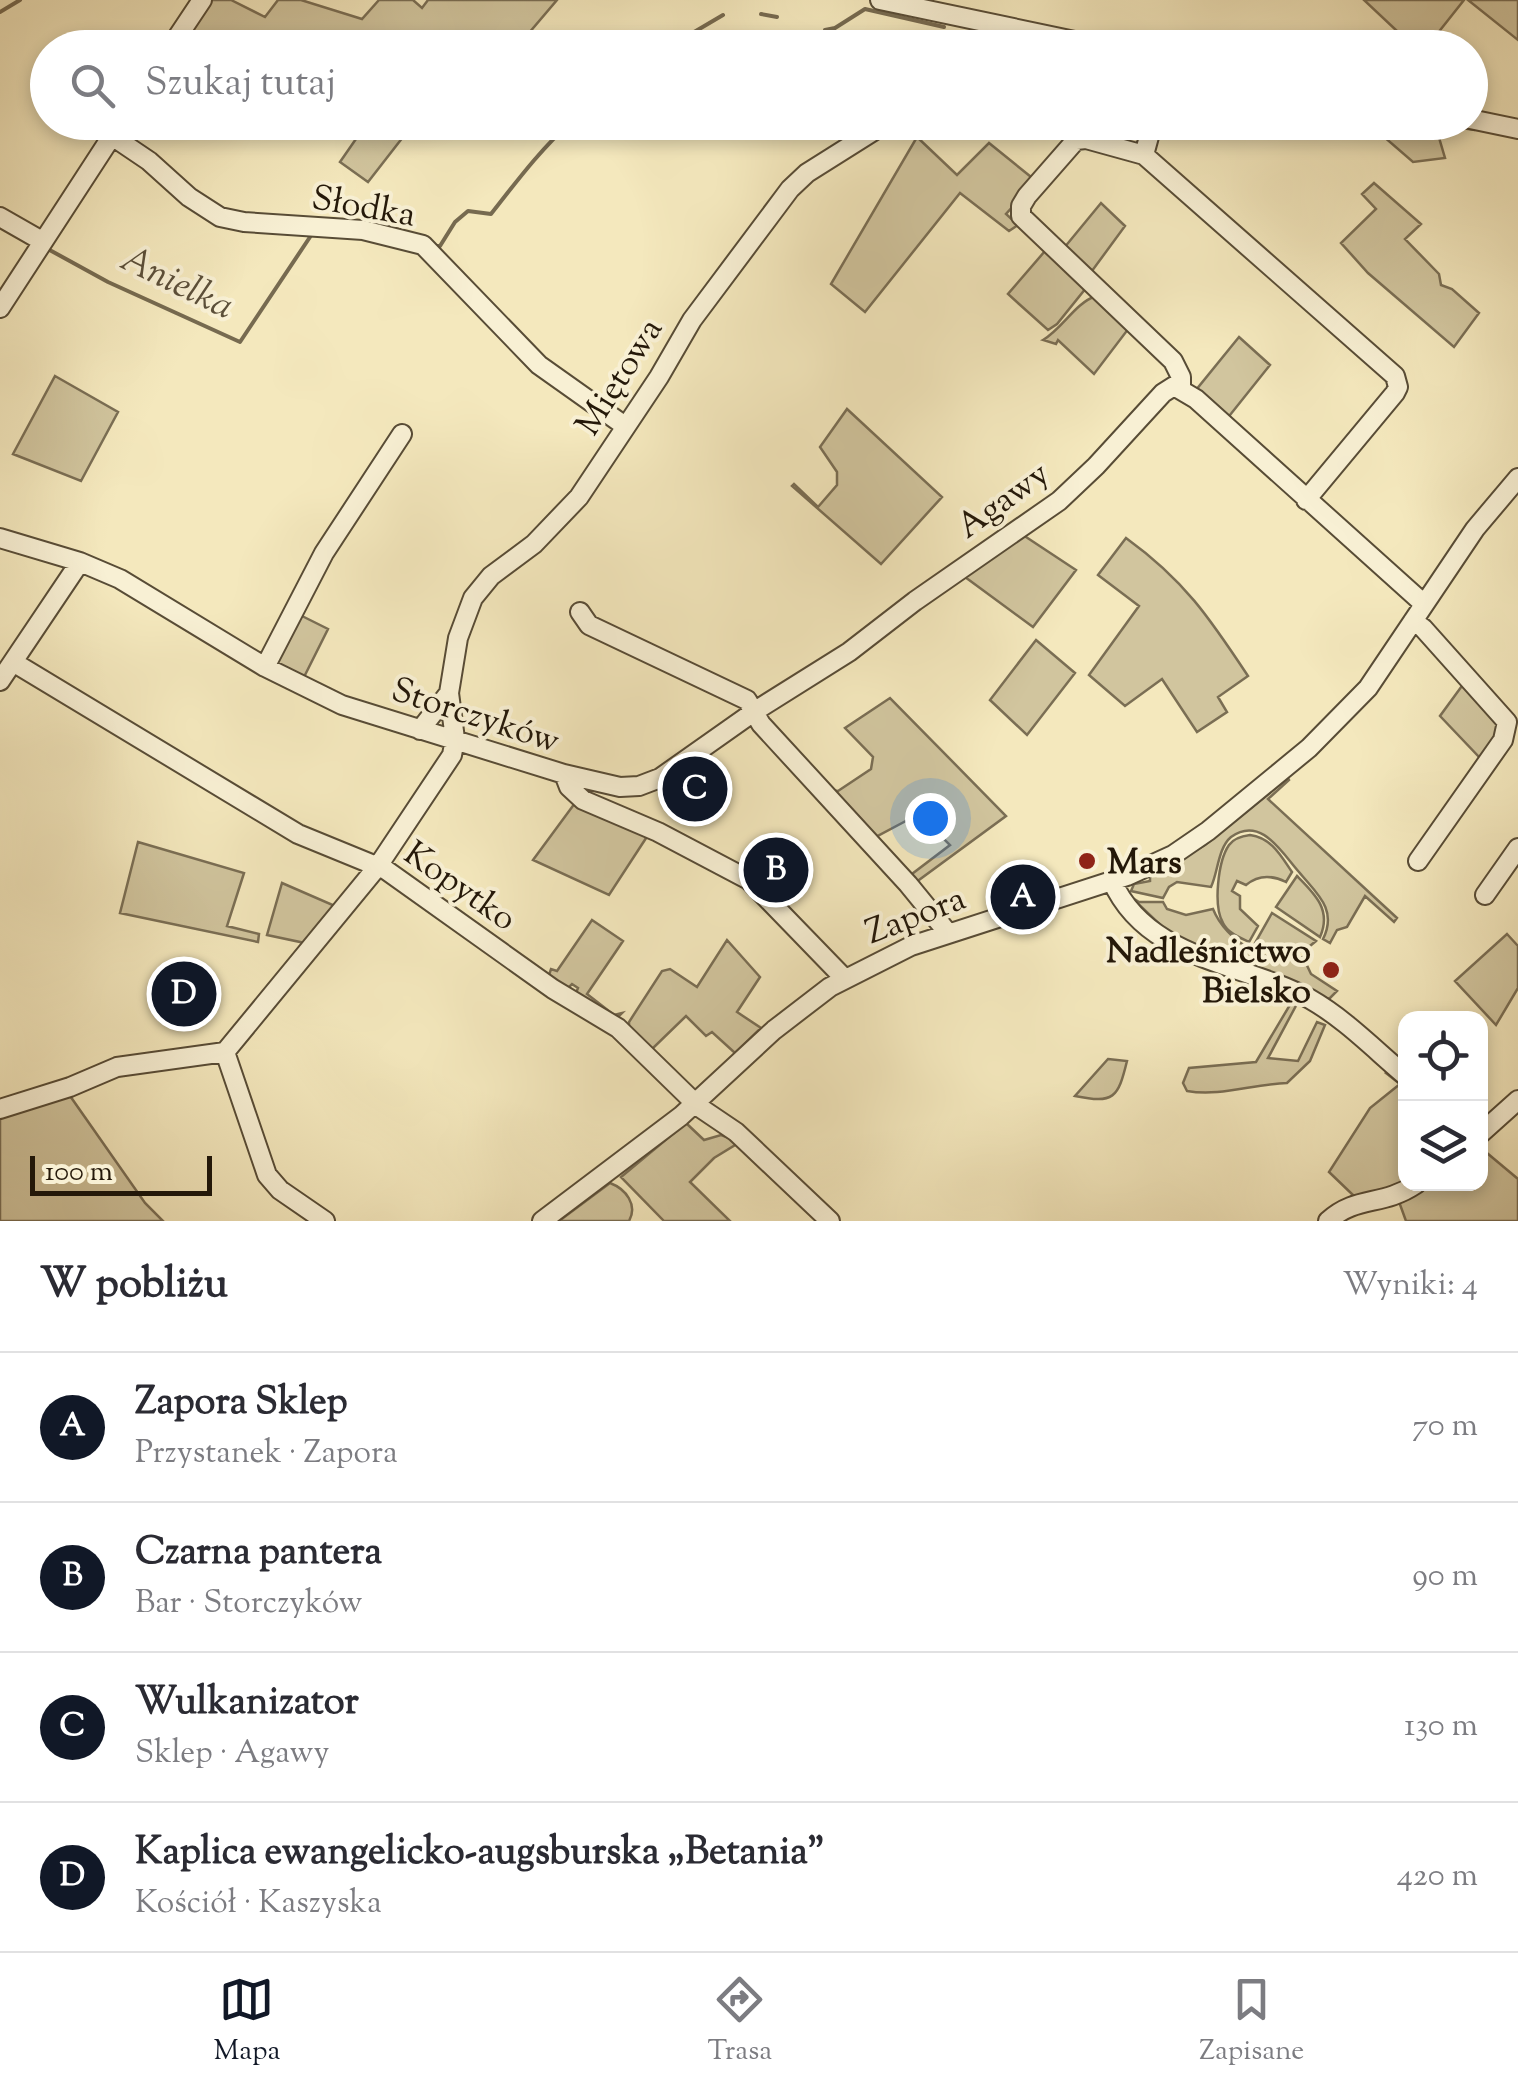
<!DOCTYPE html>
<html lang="pl">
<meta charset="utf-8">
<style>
:root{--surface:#fff;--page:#f2f2f3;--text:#2b2b33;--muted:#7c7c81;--line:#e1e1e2;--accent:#111827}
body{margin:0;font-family:"Sorts Mill Goudy",serif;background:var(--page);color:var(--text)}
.controls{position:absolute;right:30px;bottom:30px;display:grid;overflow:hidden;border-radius:20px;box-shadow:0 5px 15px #0003}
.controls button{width:90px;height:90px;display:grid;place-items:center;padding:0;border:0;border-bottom:2px solid var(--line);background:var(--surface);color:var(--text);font:50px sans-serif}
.scale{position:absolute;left:30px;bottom:25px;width:182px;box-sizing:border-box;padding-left:10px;border:5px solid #241809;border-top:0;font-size:28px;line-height:35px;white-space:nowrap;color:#241809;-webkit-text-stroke:8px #f8f0d4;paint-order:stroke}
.you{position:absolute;left:930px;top:818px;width:35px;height:35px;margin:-25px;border:8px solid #fff;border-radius:50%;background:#1a73e8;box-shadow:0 0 0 15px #1a73e833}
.badge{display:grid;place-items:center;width:65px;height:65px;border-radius:50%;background:var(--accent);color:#fff;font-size:32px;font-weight:700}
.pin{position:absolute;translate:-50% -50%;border:5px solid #fff;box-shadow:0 2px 10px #0006}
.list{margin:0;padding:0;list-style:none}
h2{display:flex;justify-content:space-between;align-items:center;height:130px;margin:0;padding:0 40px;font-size:42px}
h2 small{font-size:32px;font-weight:400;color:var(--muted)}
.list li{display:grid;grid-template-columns:65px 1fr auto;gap:30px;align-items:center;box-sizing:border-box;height:150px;padding:0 40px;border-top:2px solid var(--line)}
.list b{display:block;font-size:38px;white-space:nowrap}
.list p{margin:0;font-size:32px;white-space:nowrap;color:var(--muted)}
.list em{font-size:32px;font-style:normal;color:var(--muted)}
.icon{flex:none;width:55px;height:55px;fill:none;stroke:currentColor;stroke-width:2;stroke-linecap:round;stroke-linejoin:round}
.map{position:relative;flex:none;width:1518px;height:1221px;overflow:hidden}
.search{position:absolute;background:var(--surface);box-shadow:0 5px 15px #0003;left:30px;right:30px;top:30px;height:110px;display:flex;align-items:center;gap:25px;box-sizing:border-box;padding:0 35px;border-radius:55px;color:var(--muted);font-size:38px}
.sheet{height:730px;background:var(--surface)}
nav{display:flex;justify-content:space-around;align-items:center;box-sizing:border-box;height:140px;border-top:2px solid var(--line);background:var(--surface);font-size:28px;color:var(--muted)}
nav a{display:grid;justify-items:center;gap:5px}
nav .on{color:var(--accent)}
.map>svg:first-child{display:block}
</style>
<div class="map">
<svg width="1518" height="1221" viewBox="0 0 1518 1221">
<rect width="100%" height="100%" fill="#f4e8bd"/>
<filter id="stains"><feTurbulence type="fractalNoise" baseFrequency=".002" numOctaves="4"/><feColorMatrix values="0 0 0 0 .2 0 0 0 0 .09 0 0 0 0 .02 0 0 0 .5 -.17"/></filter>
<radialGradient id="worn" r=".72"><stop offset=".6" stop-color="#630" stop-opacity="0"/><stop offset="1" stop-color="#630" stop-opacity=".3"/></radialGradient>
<path fill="#d1c59e" stroke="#7a6e54" stroke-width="2.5" d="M 209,0 L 231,0 L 265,17 L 278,0 L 301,0 L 362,19 L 379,0 L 413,0 L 422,8 L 428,0 L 557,0 L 517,47 L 328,48 L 318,43 L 314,48 L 177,48 Z
M 1364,0 L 1464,0 L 1426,48 L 1414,47 Z
M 1468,0 L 1518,0 L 1518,40 Z
M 367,123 L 382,123 L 403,137 L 368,182 L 340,162 Z
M 1368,123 L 1437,123 L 1475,130 L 1435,124 L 1445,158 L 1413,162 Z
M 917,137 L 957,175 L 989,143 L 1036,181 L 1006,214 L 1018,225 L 1009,231 L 960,193 L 865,312 L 831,284 Z
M 1082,142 L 1115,153 L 1080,144 L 1026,210 L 1064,248 L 1101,203 L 1125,226 L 1089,275 L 1028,219 L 1024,211 L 1068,152 Z
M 1374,183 L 1421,224 L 1405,239 L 1439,274 L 1441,285 L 1452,289 L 1479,313 L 1454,347 L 1368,273 L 1341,243 L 1376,209 L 1362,194 Z
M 1045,251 L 1053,254 L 1086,288 L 1057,324 L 1048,330 L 1008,294 Z
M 1096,296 L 1129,328 L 1094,374 L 1058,340 L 1056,344 L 1043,340 C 1063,328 1075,303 1096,296 Z
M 1239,337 L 1270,365 L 1230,415 L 1225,417 L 1196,390 Z
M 55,376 L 118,412 L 81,481 L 13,454 Z
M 847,409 L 942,497 L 881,564 L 792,486 L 794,484 L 818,507 L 837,485 L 837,472 L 820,447 Z
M 1023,535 L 1076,570 L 1033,627 L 965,577 Z
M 1126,538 C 1184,580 1209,617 1248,676 L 1218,697 L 1227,712 L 1197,732 L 1162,679 L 1125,706 L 1089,675 L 1139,606 L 1098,575 Z
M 296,613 L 328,629 L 304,677 L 275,668 L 274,655 Z
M 1036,640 L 1075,673 L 1027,735 L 990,700 Z
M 837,665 L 839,667 L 767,714 L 767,720 L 831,790 L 838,791 L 871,769 L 873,757 L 845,728 L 890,698 L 1006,816 L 919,880 L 918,888 L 928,899 L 908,877 L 950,845 L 919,814 L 874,838 L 893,863 L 762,718 L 767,709 Z
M 1467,679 L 1504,724 L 1481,759 L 1440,716 Z
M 1288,778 L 1289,780 L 1268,799 L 1397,918 L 1394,922 L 1365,896 L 1347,927 L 1337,930 L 1330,943 L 1323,939 C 1338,909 1316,893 1299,872 C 1282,853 1261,815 1231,837 C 1218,848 1218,872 1211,887 L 1177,882 L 1169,887 L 1163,898 L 1131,891 L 1134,884 L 1150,881 L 1150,877 L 1205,845 Z
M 575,803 L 650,832 L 609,895 L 533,860 Z
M 1250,835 C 1272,838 1281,856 1292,872 L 1286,882 C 1272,875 1258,875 1246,885 L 1237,881 L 1232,891 L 1240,896 L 1240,909 L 1258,926 L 1249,942 C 1239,937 1228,933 1223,923 C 1213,906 1218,861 1229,845 C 1234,838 1242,836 1250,835 Z
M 138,842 L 244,873 L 227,926 L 259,934 L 258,942 L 120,913 Z
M 1297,876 C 1315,894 1332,910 1320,937 L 1276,907 Z
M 282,883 L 335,906 L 305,943 L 267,935 Z
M 1131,897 L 1139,902 L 1163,902 L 1167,909 L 1186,915 L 1213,909 C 1226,941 1268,967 1303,957 L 1311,974 L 1337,991 L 1329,999 L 1175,939 Z
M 1272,913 L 1316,941 C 1295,961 1278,955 1254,945 Z
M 592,920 L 623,941 L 587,994 L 614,1015 L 622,1013 L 617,1018 L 576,993 L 578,988 L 572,984 L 567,989 L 548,978 L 551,969 L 557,971 Z
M 1507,934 L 1518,946 L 1518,988 L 1496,1025 L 1455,981 Z
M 727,940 L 760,977 L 737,1012 L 761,1028 L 735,1053 L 712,1032 L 706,1036 L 686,1016 L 650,1051 L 629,1030 L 629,1022 L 662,971 L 670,969 L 697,987 Z
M 1294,998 L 1298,1002 L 1268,1058 L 1298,1061 L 1317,1022 L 1325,1025 L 1310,1061 L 1287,1083 C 1253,1084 1220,1097 1187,1091 L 1183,1083 L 1189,1068 L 1256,1062 Z
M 1108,1059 L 1127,1061 C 1118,1098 1114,1104 1075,1096 Z
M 128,1068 L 131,1074 L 108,1078 L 68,1093 L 145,1203 L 163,1221 L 0,1221 L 0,1112 Z
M 1389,1071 L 1405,1082 L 1406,1184 L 1322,1221 L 1353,1195 L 1329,1172 L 1370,1108 L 1400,1084 L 1386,1073 Z
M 686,1123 L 704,1140 L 721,1135 L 740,1142 L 714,1158 L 690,1182 L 730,1221 L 664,1221 L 621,1177 Z
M 1481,1148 L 1518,1179 L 1518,1221 L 1406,1221 L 1398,1199 L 1419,1184 L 1480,1184 Z
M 610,1183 C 626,1189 638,1205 629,1221 L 559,1221 Z"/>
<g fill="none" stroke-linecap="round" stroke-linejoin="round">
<path stroke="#766a50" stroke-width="4" d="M 0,12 L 20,0
M 761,14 L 777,17
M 825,30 L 835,28 L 865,9 L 944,27
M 667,48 L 723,15
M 433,246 L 440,246 L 455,222 L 468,211 L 491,214 C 517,181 540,150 571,122
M 46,248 L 108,282 L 240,342 L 312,234"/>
<defs>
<path id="minor" d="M 880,0 L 1108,48
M 170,48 L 202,0
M 985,48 L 992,24
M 1470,119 L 1518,129
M 112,136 L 149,161 L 189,197 L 220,217 L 244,222 L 363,230 L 423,245 L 539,365 L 625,426
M 1144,155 L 1153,122
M 0,217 L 42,241
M 0,308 L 121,122
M 1181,387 L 1181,377 L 1173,361 L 1021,216 L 1021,206 L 1027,196 L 1076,140 L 1086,139 L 1144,155 L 1395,376 L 1398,387 L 1395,393 L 1306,500
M 0,538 L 80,562 L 120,579 L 265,667 L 342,705 L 564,774 L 569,787 L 583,800 L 658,832 L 749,880 L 845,979
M 580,612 L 589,625 L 747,700 L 761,724 L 908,884 L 948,933
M 1413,621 L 1423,628 L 1507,722 L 1503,740 L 1418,861
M 13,662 L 298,834 L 386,870 L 553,989 L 618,1028 L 699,1107 L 736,1132 L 830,1221
M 265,667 L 324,553 L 402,434
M 0,681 L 80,562
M 420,730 L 449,693
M 564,774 L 620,787 L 639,786 L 660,778 L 755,711 L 849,652 L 915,601 L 1059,501 L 1096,466 L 1163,393 L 1174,386 L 1196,399 L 1424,604
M 1112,881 C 1147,960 1242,962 1310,999 C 1345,1019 1375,1050 1406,1076
M 1485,895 L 1518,848
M 0,1109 L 70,1087 L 117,1067 L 225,1052
M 1480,1134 L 1518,1100
M 325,1221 L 280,1190 L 267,1175 L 225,1052 L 378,866 L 452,755 L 455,739 L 449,693 L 458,638 L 473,598 L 491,576 L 534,544 L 579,497 L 659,377 L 692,320 L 790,189 L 807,173 L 888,122
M 542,1221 L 681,1116 L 774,1030 L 830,987 L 911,946 L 1127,876 L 1173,855 L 1208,831 L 1309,748 L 1368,688 L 1475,529 L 1518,478
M 1328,1221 C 1357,1195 1382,1207 1416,1184"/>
</defs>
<use href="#minor" stroke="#584c36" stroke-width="22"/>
<use href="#minor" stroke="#f8f0d4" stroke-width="18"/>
</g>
<g fill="#8f2418" stroke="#f8f0d4" stroke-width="4">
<circle cx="1087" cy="861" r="10"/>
<circle cx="1331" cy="970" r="10"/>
</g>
<g text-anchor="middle" stroke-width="8" stroke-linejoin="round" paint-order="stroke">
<g font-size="35" fill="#241809" stroke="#f8f0d4">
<text transform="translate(364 205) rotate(10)" y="12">Słodka</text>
<text transform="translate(618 376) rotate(-58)" y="12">Miętowa</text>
<text transform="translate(1002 499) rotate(-36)" y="12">Agawy</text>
<text transform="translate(476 714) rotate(18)" y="12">Storczyków</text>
<text transform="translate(461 885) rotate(35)" y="12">Kopytko</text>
<text transform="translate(915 914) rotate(-21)" y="12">Zapora</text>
</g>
<g font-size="35" font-weight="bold" fill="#241809" stroke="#f8f0d4" text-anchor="start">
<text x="1107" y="873">Mars</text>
<text x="1311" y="962" text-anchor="end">Nadleśnictwo<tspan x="1311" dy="40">Bielsko</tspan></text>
</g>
<g font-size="38" font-style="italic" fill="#5b4f39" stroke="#f8f0d4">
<text transform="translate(178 281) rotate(26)" y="13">Anielka</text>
</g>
</g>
<rect width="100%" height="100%" filter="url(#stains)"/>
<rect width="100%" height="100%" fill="url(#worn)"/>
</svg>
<div class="controls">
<button><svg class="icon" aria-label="locate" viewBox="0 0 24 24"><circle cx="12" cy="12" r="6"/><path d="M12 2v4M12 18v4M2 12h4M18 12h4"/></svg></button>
<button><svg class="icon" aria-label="layers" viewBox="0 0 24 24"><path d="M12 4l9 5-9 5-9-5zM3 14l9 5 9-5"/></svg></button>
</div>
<div class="scale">100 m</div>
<div class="you"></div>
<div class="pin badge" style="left:1023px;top:897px">A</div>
<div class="pin badge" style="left:776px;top:870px">B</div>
<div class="pin badge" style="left:695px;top:789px">C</div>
<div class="pin badge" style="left:184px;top:994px">D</div>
<div class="search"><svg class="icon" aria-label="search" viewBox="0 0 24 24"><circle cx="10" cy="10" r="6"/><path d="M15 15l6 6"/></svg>Szukaj tutaj</div>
</div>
<section class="sheet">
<h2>W pobliżu<small>Wyniki: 4</small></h2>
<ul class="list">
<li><span class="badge">A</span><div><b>Zapora Sklep</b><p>Przystanek · Zapora</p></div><em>70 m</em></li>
<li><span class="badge">B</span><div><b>Czarna pantera</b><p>Bar · Storczyków</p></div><em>90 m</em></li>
<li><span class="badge">C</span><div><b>Wulkanizator</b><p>Sklep · Agawy</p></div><em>130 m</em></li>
<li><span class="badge">D</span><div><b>Kaplica ewangelicko-augsburska „Betania”</b><p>Kościół · Kaszyska</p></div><em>420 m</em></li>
</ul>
</section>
<nav>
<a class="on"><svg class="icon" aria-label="map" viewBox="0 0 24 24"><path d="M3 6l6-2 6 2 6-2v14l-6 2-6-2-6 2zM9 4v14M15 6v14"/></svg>Mapa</a>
<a><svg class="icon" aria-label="directions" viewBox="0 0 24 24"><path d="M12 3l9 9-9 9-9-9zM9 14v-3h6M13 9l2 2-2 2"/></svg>Trasa</a>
<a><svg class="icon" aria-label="saved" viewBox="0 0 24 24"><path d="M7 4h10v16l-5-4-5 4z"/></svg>Zapisane</a>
</nav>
